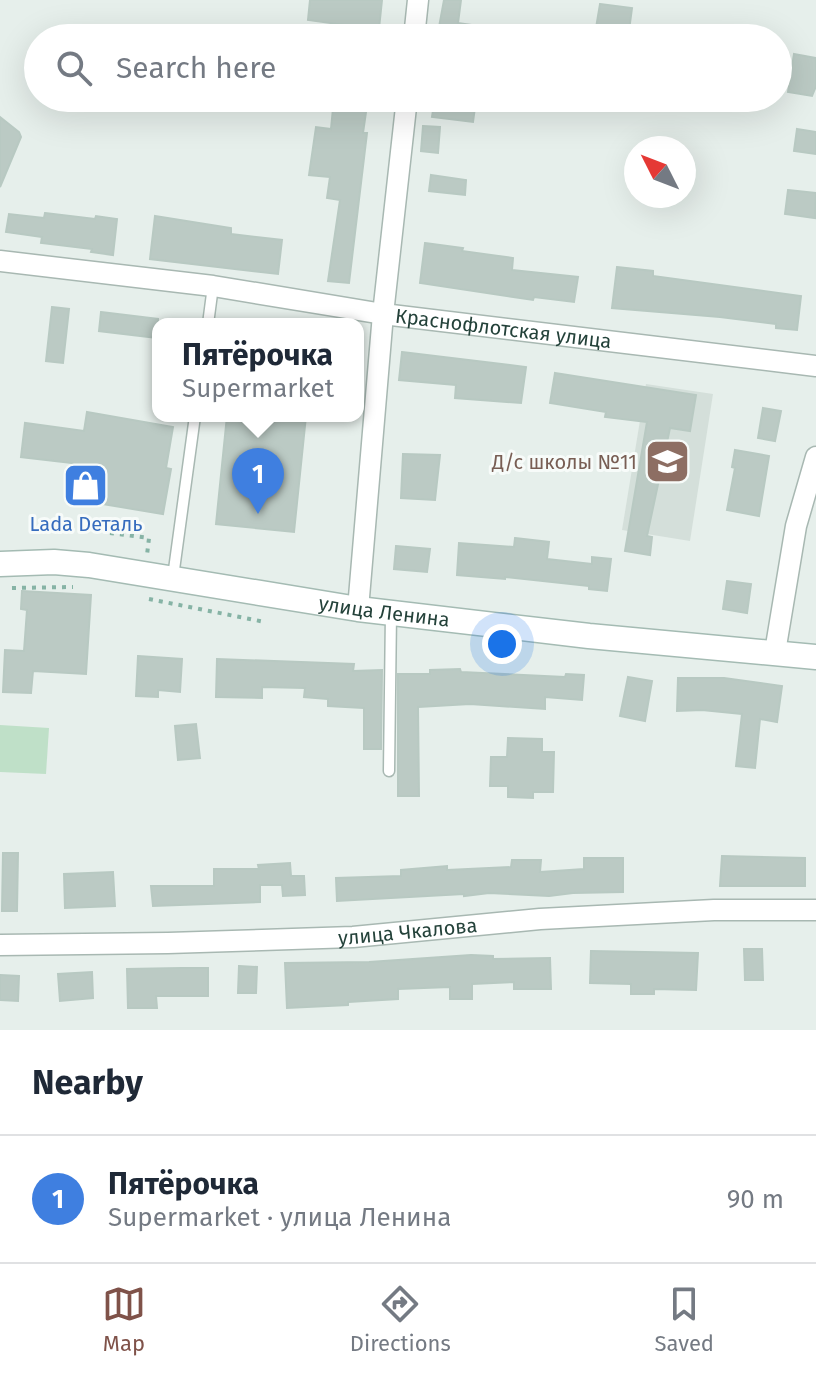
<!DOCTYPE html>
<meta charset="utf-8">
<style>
:root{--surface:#fff;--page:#f6f6f7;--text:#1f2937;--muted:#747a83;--line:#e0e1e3;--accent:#7f5249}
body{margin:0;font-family:"Fira Sans",sans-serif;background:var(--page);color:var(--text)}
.compass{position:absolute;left:624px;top:136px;width:72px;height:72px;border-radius:50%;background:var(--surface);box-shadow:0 8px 32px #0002;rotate:312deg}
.you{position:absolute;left:502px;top:644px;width:28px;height:28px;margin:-20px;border:6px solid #fff;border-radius:50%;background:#1a73e8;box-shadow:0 0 0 12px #1a73e833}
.badge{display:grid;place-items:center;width:52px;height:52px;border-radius:50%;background:var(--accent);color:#fff;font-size:26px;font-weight:700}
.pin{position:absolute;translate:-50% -66px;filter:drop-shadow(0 2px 4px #0008)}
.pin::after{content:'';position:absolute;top:42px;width:28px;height:24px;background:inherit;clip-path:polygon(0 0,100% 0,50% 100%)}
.popup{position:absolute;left:152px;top:318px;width:212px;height:104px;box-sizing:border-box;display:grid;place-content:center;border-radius:16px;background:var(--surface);filter:drop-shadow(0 2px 6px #0005);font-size:26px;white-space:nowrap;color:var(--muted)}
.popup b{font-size:30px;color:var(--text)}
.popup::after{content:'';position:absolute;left:50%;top:100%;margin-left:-16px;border:16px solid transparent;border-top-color:var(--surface)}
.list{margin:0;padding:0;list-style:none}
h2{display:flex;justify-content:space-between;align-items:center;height:104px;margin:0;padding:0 32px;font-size:34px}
h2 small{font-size:26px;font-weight:400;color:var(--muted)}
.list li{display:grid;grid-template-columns:52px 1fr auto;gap:24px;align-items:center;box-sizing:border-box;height:128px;padding:0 32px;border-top:2px solid var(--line)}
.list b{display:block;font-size:30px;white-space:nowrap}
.list p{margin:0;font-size:26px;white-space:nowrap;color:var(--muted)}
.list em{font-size:26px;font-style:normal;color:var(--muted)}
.icon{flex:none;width:44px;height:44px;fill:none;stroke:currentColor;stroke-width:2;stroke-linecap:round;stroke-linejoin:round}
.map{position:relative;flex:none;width:816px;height:1030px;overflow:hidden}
.search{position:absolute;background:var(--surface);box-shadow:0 8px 32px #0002;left:24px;right:24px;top:24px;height:88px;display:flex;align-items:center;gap:20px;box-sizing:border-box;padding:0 28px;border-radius:44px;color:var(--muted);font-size:30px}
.sheet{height:232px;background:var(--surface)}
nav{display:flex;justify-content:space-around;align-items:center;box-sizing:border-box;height:112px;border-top:2px solid var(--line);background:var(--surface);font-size:22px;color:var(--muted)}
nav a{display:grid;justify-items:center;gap:4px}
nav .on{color:var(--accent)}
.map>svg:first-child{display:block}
</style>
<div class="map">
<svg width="816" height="1030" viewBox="0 0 816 1030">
<rect width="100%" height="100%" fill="#e6efeb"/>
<path fill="#d4dfda" d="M 646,384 L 713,394 L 690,541 L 622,530 Z"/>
<path fill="#bfe0c8" d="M 0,725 L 49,728 L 46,774 L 0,772 Z"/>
<path fill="#bbcac4" stroke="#b8c9c2" stroke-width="2" d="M 310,0 L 382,0 L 378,38 L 344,38 L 345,25 L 308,20 Z
M 444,0 L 461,0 L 458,23 L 493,28 L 492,38 L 437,38 Z
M 600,4 L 632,8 L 628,38 L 595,34 Z
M 794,54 L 816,58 L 816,86 L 812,96 L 788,92 Z
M 334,98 L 368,98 L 363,133 L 367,133 L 349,283 L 328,281 L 340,200 L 327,198 L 330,177 L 309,175 L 316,127 L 331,129 Z
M 435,98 L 476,100 L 473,122 L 432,117 Z
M 0,117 L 19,132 L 21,137 L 0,187 Z
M 423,126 L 440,127 L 438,153 L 421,151 Z
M 797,129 L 816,132 L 816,154 L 794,151 Z
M 431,175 L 466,180 L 465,195 L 429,191 Z
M 788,190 L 816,193 L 815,218 L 785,214 Z
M 45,213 L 95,219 L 96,216 L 117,219 L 113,255 L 91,252 L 92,249 L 41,243 L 42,237 L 6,232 L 9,214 L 44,218 Z
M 155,216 L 231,228 L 231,234 L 282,240 L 278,274 L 150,259 Z
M 425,243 L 463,248 L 462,251 L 513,258 L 512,270 L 578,277 L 574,302 L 534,297 L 533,300 L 420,283 Z
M 617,267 L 653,271 L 653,276 L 801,296 L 797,330 L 776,328 L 776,324 L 720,317 L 612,308 Z
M 52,307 L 69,309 L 63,363 L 46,361 Z
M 101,312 L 158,319 L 158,338 L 99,331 Z
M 402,352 L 526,367 L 521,403 L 455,398 L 456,385 L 399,380 Z
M 555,373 L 696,395 L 690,431 L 670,428 L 647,536 L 652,537 L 650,555 L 625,551 L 647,422 L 605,417 L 606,412 L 550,403 Z
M 763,408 L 781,411 L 775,441 L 758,438 Z
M 87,412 L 173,427 L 166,468 L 171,469 L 163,514 L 66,498 L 72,463 L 21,457 L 25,423 L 84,431 Z
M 227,416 L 306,416 L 294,532 L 216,524 Z
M 735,450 L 769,456 L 759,516 L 727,510 L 735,468 L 732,467 Z
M 403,454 L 440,455 L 435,500 L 401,498 Z
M 515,538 L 549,542 L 547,559 L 592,564 L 592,557 L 611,559 L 607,591 L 589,589 L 589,586 L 505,577 L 505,579 L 457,575 L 459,543 L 514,547 Z
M 396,546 L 430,549 L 427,572 L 394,569 Z
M 727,581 L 751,584 L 747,613 L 723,609 Z
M 22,591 L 91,595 L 86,674 L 33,671 L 31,693 L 3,692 L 5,650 L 24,651 L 27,610 L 21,609 Z
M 138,656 L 182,659 L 180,692 L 158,690 L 158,697 L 136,696 Z
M 217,659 L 354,664 L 353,671 L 382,670 L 381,749 L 364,749 L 364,708 L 328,706 L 328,699 L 304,697 L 305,688 L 262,687 L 262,698 L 216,697 Z
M 460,669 L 461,672 L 565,677 L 566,674 L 584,675 L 582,700 L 545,697 L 545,709 L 470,704 L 418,707 L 419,796 L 398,796 L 398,674 L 430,674 L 430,670 Z
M 628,677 L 652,681 L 645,721 L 620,716 Z
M 678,678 L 724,678 L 782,686 L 777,722 L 760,719 L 755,768 L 736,766 L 742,714 L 702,710 L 677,711 Z
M 196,724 L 200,758 L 178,760 L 175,726 Z
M 508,738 L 542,739 L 542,752 L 554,752 L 553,792 L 533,792 L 533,798 L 508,797 L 508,786 L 490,786 L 491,757 L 507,757 Z
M 3,853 L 18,853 L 17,911 L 2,911 Z
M 722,856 L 805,858 L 805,886 L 720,886 Z
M 584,858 L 623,858 L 623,892 L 573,893 L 549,896 L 489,893 L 464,896 L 464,894 L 337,901 L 336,878 L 401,876 L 401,870 L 447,866 L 447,870 L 511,867 L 512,860 L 541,860 L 540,872 L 584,869 Z
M 290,863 L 291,876 L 304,876 L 305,895 L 283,896 L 282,885 L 260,885 L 260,902 L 153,906 L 151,886 L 214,886 L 214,869 L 259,869 L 258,865 Z
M 113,872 L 115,906 L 65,908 L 64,874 Z
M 744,949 L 762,949 L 763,980 L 745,980 Z
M 591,951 L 698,953 L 696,990 L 654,989 L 654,994 L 631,994 L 631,984 L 590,983 Z
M 471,955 L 493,956 L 493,959 L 550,958 L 551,989 L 514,989 L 514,982 L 472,984 L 472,999 L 450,999 L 450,987 L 398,989 L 398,999 L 348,1002 L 348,1005 L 287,1008 L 285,963 L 369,962 Z
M 239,966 L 257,967 L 256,993 L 238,993 Z
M 182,968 L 208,968 L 208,996 L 156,996 L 157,1008 L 128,1008 L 127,969 Z
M 92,972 L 93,998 L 60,1001 L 58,974 Z
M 0,975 L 19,976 L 18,1001 L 0,1000 Z"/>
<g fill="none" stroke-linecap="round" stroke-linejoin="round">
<defs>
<path id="service" d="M 208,324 L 213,286
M 173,577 L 195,416
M 389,771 L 391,613"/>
<g id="minor">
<path d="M 414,38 L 418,0"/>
<path id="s1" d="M 0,261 L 213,286 L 383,314 L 816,366"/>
<path d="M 358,609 L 383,314 L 407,98"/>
<path d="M 775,652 L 796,526 L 816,457"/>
<path id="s2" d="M 0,945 L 168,943 L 353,937 L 540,919 L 714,910 L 816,910"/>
</g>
<g id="secondary">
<path id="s3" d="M 0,564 L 54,562 L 89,565 L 358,609 L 589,636 L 816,657"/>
</g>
</defs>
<use href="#service" stroke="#a8b8b2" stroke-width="13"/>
<use href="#minor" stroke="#a8b8b2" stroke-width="23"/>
<use href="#secondary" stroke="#a4bbb3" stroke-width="27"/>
<path stroke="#86b3a5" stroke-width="4" stroke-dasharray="4 6" stroke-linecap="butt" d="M 110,533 L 149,538 L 147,555
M 12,588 L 73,587
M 149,599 L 265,622"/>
<use href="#service" stroke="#fff" stroke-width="10"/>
<use href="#minor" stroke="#fff" stroke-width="20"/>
<use href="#secondary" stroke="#fff" stroke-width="24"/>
</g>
<defs>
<symbol id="school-square" viewBox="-11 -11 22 22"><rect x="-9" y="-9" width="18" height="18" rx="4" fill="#8d6e63" stroke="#f7fbf9"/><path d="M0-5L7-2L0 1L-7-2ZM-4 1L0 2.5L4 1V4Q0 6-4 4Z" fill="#fff"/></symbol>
<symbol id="shop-square" viewBox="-11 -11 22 22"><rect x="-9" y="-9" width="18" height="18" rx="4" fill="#3f7fe0" stroke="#f7fbf9"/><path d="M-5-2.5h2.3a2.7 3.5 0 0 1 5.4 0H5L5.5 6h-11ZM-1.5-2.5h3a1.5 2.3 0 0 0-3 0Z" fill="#fff"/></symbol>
</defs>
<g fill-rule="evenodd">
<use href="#school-square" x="642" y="436" width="51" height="51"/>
<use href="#shop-square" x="60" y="460" width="51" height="51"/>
</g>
<g text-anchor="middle" stroke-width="6" stroke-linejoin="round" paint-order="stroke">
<g font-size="20" fill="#24423a" stroke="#f7fbf9">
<text dy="7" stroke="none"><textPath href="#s1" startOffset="508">Краснофлотская улица</textPath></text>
<text dy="7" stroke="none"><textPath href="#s3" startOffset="388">улица Ленина</textPath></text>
<text dy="7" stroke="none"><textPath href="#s2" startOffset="408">улица Чкалова</textPath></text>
</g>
<g font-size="20" fill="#785e54" stroke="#f7fbf9" text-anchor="end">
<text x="637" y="469">Д/с школы №11</text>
</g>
<g font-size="20" fill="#366cbe" stroke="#f7fbf9">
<text x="86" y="531">Lada Dеталь</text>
</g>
</g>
</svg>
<svg class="compass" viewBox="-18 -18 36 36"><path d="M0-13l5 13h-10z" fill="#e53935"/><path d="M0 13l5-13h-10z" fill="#747a83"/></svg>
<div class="you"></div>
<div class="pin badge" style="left:258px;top:514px;background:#3f7fe0">1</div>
<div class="popup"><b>Пятёрочка</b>Supermarket</div>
<div class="search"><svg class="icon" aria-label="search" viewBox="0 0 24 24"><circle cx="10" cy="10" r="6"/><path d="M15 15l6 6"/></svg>Search here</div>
</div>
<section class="sheet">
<h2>Nearby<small></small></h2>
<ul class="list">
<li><span class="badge" style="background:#3f7fe0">1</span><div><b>Пятёрочка</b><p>Supermarket · улица Ленина</p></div><em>90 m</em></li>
</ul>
</section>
<nav>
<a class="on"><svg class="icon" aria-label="map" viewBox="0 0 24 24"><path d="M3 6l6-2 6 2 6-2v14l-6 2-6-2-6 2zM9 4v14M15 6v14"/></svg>Map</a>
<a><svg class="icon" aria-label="directions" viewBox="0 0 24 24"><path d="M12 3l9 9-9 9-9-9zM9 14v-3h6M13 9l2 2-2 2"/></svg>Directions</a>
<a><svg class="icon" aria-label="saved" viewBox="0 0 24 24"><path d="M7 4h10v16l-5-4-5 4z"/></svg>Saved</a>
</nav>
